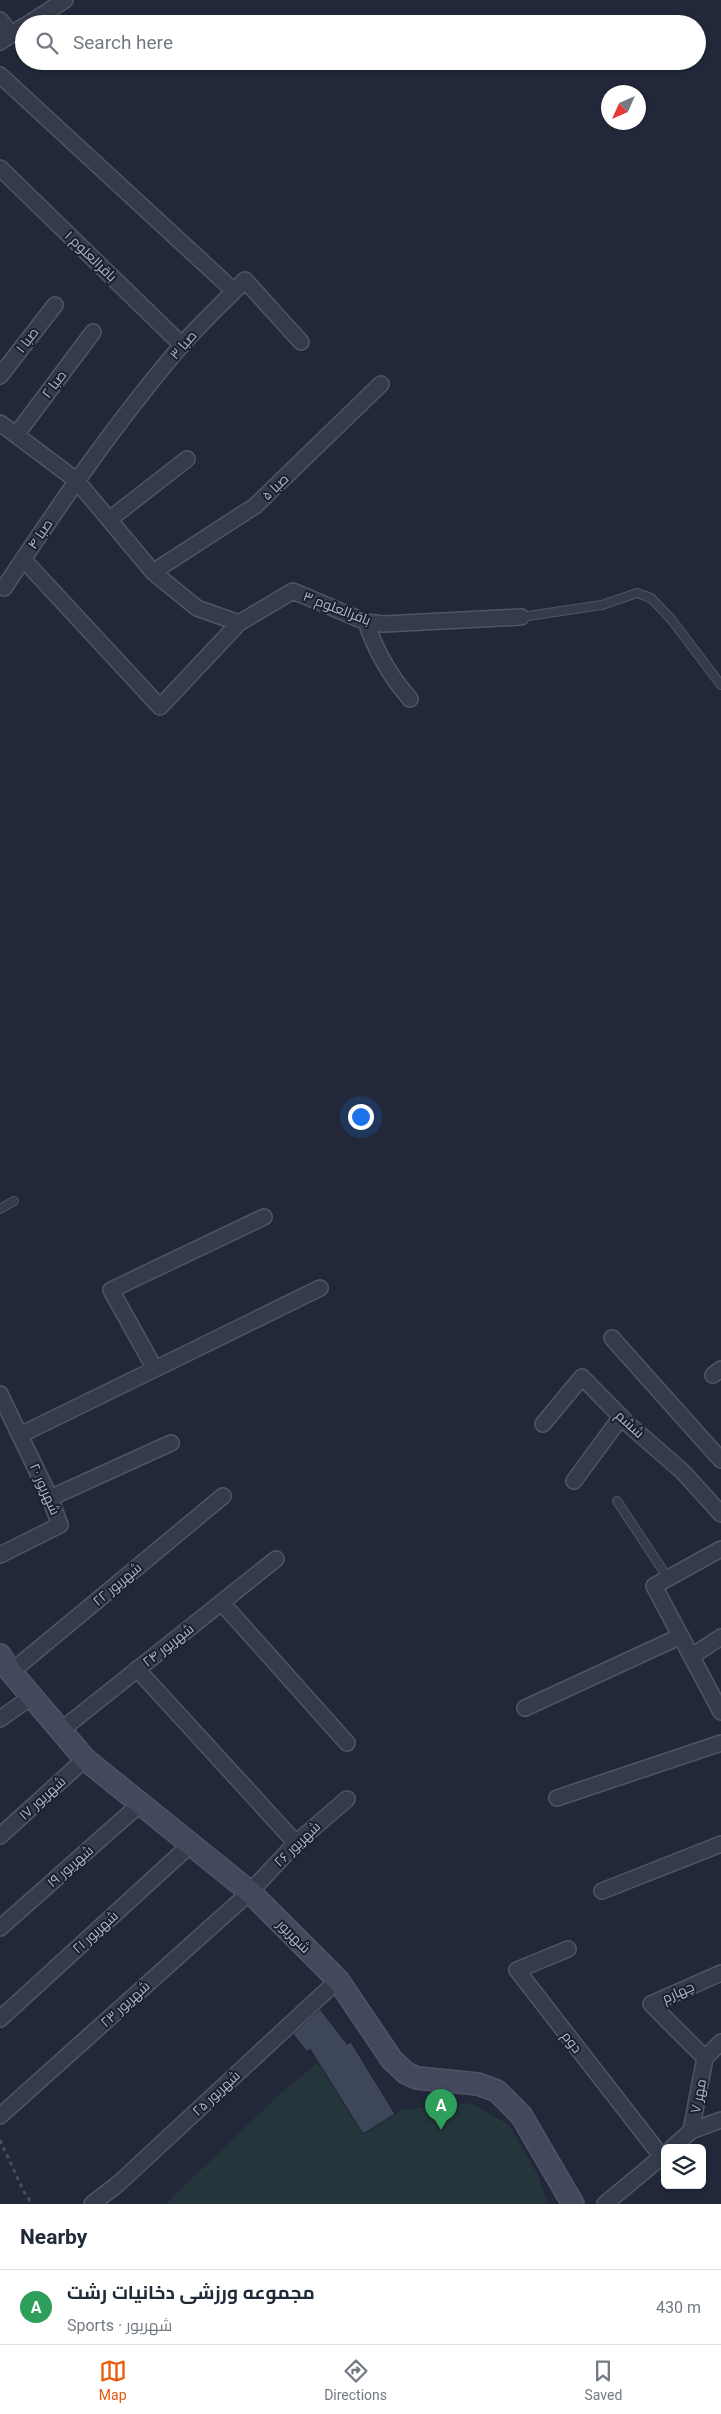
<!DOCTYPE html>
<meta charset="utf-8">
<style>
:root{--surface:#fff;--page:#f2f2f3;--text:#1f2937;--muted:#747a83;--line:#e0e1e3;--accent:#ea580c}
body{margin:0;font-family:Roboto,Cairo,sans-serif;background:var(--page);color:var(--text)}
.controls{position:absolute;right:15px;bottom:15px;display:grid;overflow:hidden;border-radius:8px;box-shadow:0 1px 4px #0004}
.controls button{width:45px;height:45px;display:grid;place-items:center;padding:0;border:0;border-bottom:1px solid var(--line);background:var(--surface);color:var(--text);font:25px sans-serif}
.compass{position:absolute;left:601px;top:85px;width:45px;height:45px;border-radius:50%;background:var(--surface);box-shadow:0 1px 4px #0004;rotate:225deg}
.you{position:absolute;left:360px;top:1116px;width:18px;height:18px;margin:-12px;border:4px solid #fff;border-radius:50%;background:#1a73e8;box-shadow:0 0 0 8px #1a73e833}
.badge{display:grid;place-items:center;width:32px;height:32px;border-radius:50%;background:var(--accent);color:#fff;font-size:16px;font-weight:700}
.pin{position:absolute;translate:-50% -41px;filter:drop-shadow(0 1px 2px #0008)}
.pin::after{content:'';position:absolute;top:26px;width:18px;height:15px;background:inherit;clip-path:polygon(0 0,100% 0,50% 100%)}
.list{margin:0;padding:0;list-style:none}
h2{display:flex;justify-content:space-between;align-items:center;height:65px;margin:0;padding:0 20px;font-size:21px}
h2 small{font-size:16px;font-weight:400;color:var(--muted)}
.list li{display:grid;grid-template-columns:32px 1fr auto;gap:15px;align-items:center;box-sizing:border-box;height:75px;padding:0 20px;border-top:1px solid var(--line)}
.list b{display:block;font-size:19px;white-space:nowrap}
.list p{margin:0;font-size:16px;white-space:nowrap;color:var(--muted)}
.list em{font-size:16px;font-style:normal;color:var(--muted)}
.icon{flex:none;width:28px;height:28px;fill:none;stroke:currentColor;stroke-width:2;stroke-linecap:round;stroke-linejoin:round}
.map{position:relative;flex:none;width:721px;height:2204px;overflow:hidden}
.search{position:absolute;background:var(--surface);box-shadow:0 1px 4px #0004;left:15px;right:15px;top:15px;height:55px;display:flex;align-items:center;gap:12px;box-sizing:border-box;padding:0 18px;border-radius:28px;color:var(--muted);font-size:19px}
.sheet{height:140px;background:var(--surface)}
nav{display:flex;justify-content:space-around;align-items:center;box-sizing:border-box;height:70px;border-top:1px solid var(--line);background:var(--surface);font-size:14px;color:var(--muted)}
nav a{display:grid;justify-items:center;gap:2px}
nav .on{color:var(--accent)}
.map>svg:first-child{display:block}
</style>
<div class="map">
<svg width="721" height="2204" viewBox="0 0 721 2204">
<rect width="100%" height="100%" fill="#22283a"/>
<path fill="#24353b" d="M 318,2062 L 363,2134 L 402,2110 L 471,2103 L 509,2125 L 538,2175 L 548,2204 L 165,2204 L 281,2093 Z"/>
<path fill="#3e4659" stroke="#1d2231" d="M 320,2009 L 347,2044 L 351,2042 L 395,2114 L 363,2134 L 310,2049 L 307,2052 L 293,2034 Z"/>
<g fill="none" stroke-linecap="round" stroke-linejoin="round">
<defs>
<path id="lane" d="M 521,617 L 602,605 L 637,593 L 651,598 L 671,619 L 721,685
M 0,1209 L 14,1201
M 617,1501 L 668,1578"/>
<path id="street" d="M 0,20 L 11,34
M 28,24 L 65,0
M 0,42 L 24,26
M 0,75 L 234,291
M 0,168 L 182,345
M 0,376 L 55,305
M 0,423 L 76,480 L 153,572 L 197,608 L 239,623 L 293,591 L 366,622 L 384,624 L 521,617
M 16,435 L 93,332
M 110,519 L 187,459
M 23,559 L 160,707 L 239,623
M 153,572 L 255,506 L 381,384
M 4,588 C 59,505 116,422 181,346 C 201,323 224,302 245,280 L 301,342
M 366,622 C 376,652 389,675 410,699
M 612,1338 L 721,1460
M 155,1369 L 320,1288
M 713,1375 L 721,1369
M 0,1394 L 50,1498 L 60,1525 L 0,1555
M 543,1424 L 582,1377 L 628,1424 L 682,1471 L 721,1514
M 20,1435 L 155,1369 L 111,1290 L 264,1217
M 574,1481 L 621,1417
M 50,1498 L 171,1443
M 721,1549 L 654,1586 L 721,1712
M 222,1603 L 347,1743
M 692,1656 L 721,1637
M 137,1669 L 296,1843
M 11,1672 L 223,1496
M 525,1708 L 681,1636
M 0,1719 L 31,1697
M 60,1731 L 276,1559
M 557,1798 L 721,1743
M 0,1836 L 85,1759
M 602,1891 L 721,1844
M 0,1928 L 140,1804
M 568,1949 L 517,1970 L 662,2157
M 0,2019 L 190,1845
M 705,2058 L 651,2004 L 721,1973
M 0,2116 L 250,1892 L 296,1843 L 347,1799
M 691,2131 L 721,2120
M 672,2148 L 691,2131 L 705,2058 L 721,2042
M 92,2204 L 118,2184 L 338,1980
M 605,2204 L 665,2154"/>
<path id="secondary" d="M 0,1655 L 11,1672 L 85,1759 L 250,1892 L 338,1980 L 392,2060 L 406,2073 L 417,2078 L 478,2084 L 497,2091 L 521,2115 L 573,2204"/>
</defs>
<use href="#lane" stroke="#505565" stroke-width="10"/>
<use href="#street" stroke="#505565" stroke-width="18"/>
<use href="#secondary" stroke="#505565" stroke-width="24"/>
<path stroke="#415258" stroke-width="3" stroke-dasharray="4 4" stroke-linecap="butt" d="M 0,2140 L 24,2192 L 32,2204"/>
<use href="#lane" stroke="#353b4a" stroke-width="8"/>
<use href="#street" stroke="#353b4a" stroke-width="15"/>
<use href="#secondary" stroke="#43495d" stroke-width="21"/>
</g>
<g text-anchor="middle" stroke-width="4" stroke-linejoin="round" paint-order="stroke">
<g font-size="14" fill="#b0b5c6" stroke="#1b202f">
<text transform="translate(91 256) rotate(44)" y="5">باقرالعلوم ۱</text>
<text transform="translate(27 340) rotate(-52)" y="5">صبا ۱</text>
<text transform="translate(183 345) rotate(-49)" y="5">صبا ۳</text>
<text transform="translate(54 384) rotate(-53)" y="5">صبا ۲</text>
<text transform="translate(275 487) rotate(-44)" y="5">صبا ۵</text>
<text transform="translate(40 534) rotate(-56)" y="5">صبا ۴</text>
<text transform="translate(337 608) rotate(21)" y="5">باقرالعلوم ۳</text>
<text transform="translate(630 1424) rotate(43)" y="5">ششم</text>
<text transform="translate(45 1489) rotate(66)" y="5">شهریور ۲۰</text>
<text transform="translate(117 1584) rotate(-40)" y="5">شهریور ۲۲</text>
<text transform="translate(168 1645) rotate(-38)" y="5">شهریور ۲۴</text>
<text transform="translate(42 1798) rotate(-42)" y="5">شهریور ۱۷</text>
<text transform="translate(297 1844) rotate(-44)" y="5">شهریور ۲۶</text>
<text transform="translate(70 1866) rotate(-41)" y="5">شهریور ۱۹</text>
<text transform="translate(95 1932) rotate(-42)" y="5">شهریور ۲۱</text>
<text transform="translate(294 1936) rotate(45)" y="5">شهریور</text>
<text transform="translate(678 1992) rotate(-24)" y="5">چهارم</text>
<text transform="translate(125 2004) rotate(-42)" y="5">شهریور ۲۳</text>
<text transform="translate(572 2042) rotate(52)" y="5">دوم</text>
<text transform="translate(216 2093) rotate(-43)" y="5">شهریور ۲۵</text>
<text transform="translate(698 2096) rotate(-79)" y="5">مهر ۷</text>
</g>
</g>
</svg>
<div class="controls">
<button><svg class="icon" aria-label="layers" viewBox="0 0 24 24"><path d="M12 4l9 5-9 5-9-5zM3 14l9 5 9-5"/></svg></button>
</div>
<svg class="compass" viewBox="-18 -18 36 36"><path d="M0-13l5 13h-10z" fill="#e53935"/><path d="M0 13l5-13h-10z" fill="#747a83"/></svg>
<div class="you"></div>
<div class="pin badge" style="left:441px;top:2130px;background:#2e9e5b">A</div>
<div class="search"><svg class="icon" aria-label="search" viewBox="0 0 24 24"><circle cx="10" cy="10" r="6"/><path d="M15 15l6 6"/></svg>Search here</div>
</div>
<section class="sheet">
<h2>Nearby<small></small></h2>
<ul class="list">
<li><span class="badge" style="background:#2e9e5b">A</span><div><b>مجموعه ورزشی دخانیات رشت</b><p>Sports · شهریور</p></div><em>430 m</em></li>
</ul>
</section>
<nav>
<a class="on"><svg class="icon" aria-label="map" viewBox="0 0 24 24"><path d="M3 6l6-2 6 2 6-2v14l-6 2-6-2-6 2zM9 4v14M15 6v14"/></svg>Map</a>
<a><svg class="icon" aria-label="directions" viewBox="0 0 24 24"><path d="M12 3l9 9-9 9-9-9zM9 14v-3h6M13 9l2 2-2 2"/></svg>Directions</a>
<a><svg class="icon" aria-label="saved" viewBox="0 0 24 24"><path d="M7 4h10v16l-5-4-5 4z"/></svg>Saved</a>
</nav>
